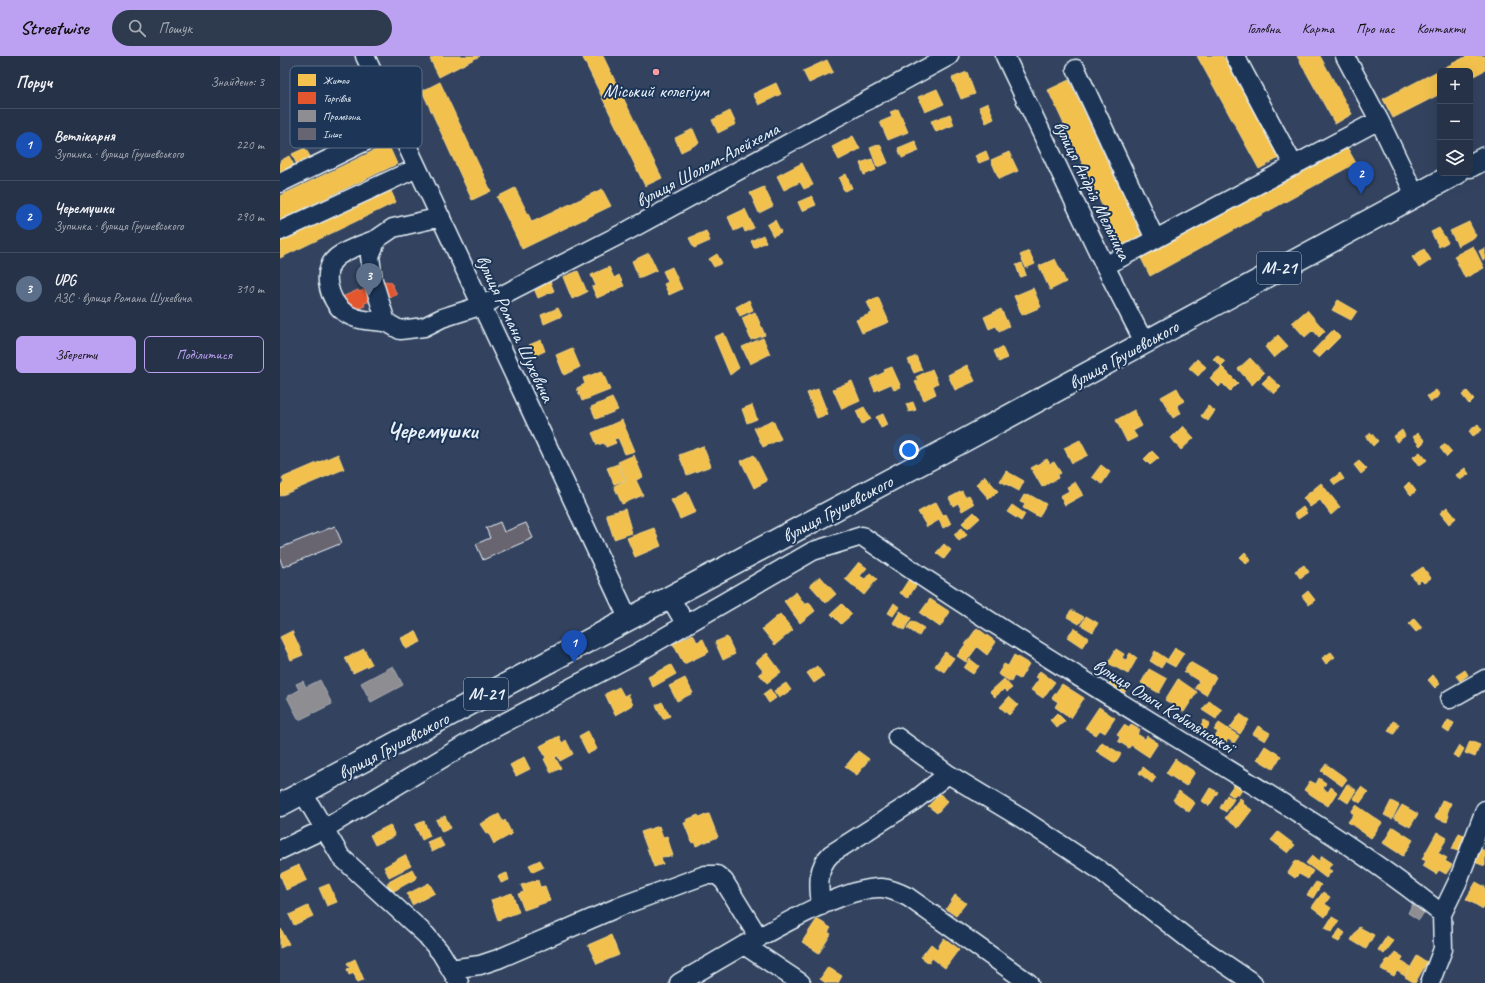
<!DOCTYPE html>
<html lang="uk">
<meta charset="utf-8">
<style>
:root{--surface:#263247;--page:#2e3a4e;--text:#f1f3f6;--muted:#a4aab4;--line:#424d60;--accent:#bca0f2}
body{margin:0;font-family:Caveat,sans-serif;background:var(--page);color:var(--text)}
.controls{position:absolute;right:12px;top:12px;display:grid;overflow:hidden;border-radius:6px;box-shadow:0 4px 16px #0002}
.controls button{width:36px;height:36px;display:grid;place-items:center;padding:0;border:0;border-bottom:1px solid var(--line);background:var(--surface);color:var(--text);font:20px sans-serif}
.you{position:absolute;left:629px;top:394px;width:14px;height:14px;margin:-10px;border:3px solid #fff;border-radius:50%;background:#1a73e8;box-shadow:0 0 0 6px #1a73e833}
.badge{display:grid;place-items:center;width:26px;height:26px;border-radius:50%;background:var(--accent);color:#fff;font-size:13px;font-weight:700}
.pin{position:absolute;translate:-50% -33px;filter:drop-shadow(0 1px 2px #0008)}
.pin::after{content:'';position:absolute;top:21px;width:14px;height:12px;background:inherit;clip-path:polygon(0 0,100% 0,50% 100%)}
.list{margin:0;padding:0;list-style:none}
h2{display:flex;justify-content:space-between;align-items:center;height:52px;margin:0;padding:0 16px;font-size:17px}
h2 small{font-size:13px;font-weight:400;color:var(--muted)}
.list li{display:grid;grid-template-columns:26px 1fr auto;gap:12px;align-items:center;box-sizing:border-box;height:72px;padding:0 16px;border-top:1px solid var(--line)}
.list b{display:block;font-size:15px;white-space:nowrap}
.list p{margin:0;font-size:13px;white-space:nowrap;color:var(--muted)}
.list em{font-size:13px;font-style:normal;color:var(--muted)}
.actions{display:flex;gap:8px;padding:12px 16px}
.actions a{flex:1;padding:9px 0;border:1px solid var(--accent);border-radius:6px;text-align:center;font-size:14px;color:var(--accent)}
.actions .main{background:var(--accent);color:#111}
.icon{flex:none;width:22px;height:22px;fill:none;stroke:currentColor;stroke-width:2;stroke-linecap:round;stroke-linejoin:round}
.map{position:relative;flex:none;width:1205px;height:927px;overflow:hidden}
header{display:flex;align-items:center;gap:24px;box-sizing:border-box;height:56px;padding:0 20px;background:var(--accent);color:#111}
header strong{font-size:19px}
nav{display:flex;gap:22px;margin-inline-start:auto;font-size:14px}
.search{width:280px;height:36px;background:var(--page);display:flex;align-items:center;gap:10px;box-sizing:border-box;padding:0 14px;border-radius:22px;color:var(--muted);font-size:15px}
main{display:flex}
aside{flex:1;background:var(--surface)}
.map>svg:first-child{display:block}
</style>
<header>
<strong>Streetwise</strong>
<div class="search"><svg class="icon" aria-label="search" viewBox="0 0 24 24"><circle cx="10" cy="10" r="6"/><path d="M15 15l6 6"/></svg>Пошук</div>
<nav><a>Головна</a><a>Карта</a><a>Про нас</a><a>Контакти</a></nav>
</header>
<main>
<aside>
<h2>Поруч<small>Знайдено: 3</small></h2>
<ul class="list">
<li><span class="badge" style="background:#1a4fb4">1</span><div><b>Ветлікарня</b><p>Зупинка · вулиця Грушевського</p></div><em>220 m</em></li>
<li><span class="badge" style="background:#1a4fb4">2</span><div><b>Черемушки</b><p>Зупинка · вулиця Грушевського</p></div><em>290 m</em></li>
<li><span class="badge" style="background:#5c6f8a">3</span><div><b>UPG</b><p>АЗС · вулиця Романа Шухевича</p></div><em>310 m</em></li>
</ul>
<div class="actions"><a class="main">Зберегти</a><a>Поділитися</a></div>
</aside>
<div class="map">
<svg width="1205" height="927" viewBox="0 0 1205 927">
<rect width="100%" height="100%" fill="#33435f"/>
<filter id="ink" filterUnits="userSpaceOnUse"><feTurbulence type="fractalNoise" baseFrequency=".025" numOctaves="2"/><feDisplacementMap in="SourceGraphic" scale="8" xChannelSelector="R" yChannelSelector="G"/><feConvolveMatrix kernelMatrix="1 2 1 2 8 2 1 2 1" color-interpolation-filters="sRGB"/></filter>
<g filter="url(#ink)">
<path fill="#f2c14e" stroke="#efcf81" d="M 156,0 L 200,0 L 159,21 L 150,3 Z
M 302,0 L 323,0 L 382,122 L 365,130 Z
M 917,0 L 943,0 L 999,102 L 979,113 Z
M 1017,0 L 1040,0 L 1072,58 L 1055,68 Z
M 1187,0 L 1205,0 L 1205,14 L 1190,22 L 1190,15 L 1160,15 L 1160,38 L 1113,62 L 1103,43 Z
M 547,4 L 553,16 L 529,27 L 523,15 Z
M 687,16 L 695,38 L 681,43 L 672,22 Z
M 789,24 L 863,182 L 842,192 L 768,34 Z
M 160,26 L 211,135 L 192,144 L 142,35 Z
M 496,27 L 501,38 L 479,49 L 473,38 Z
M 657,33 L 664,48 L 645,56 L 638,41 Z
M 708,47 L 714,63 L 706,67 L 699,51 Z
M 618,53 L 628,76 L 608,84 L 600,66 L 612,61 L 610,56 Z
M 450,55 L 456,68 L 438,77 L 432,64 Z
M 670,58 L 674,69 L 656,76 L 651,65 Z
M 413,73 L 419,87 L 401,96 L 395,82 Z
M 573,80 L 580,93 L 559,104 L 552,91 Z
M 635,85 L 639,95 L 622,102 L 618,92 Z
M 108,88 L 117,108 L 0,164 L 0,140 Z
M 600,88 L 608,107 L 597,111 L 590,92 Z
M 1065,88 L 1076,107 L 870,220 L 860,200 Z
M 25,92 L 31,102 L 17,109 L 12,98 Z
M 706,95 L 709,103 L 699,107 L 695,100 Z
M 729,96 L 738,115 L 719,123 L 711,104 Z
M 9,100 L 15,111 L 0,119 L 0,105 Z
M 592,103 L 596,114 L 584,119 L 580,107 Z
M 522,107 L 533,129 L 524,133 L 520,126 L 504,134 L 497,120 Z
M 566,118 L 572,132 L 564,135 L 559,122 Z
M 484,131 L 493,150 L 479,157 L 470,137 Z
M 235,132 L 252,166 L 322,133 L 331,150 L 242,193 L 217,141 Z
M 110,133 L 116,146 L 0,202 L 0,186 Z
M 532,140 L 536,149 L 522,155 L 518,146 Z
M 465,153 L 474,172 L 465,176 L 463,171 L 454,175 L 448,161 Z
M 495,164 L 501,176 L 493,180 L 487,169 Z
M 1189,166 L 1196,180 L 1178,190 L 1170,175 Z
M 1159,172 L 1168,186 L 1159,191 L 1151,176 Z
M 426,175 L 430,185 L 414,192 L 409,182 Z
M 483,179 L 486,186 L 474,192 L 471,185 Z
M 1193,190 L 1204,212 L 1185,222 L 1174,200 Z
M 1205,192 L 1205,203 L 1203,204 L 1199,195 Z
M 1144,193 L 1151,204 L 1139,212 L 1132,201 Z
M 749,195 L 755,208 L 746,212 L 740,199 Z
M 369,197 L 377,214 L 359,222 L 352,205 Z
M 437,198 L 442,207 L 434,211 L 429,203 Z
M 775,203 L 786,226 L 770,234 L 759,210 Z
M 742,207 L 746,219 L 740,221 L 736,209 Z
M 329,211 L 334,222 L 339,219 L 344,230 L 317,242 L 312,231 L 316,230 L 311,219 Z
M 392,211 L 402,233 L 389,239 L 384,228 L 388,226 L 383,215 Z
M 298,215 L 307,236 L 292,243 L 283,221 Z
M 269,223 L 274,235 L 258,242 L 253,230 Z
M 753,232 L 761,251 L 742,259 L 734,240 Z
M 598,241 L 609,266 L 582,277 L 576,264 L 592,257 L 587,246 Z
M 469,244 L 473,254 L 460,260 L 456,251 Z
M 1058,244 L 1077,255 L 1071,264 L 1052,254 Z
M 278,252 L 282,260 L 264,268 L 261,259 Z
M 721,253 L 729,270 L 719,275 L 716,270 L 709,273 L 704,261 Z
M 1027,254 L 1045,275 L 1039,281 L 1033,274 L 1025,281 L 1012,267 Z
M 475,256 L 485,279 L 471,284 L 462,262 Z
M 1053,274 L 1060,281 L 1039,302 L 1032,296 Z
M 444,277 L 459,312 L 450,319 L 434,281 Z
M 998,279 L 1008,290 L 994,302 L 985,291 Z
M 483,282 L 490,298 L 470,308 L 462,291 Z
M 261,284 L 265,295 L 254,300 L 249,289 Z
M 722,291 L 727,302 L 719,306 L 714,295 Z
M 292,292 L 300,311 L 284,319 L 276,299 Z
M 937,299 L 945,306 L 941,310 L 933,303 Z
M 636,300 L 642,314 L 634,317 L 628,304 Z
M 970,302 L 984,317 L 972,329 L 958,313 Z
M 917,303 L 926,311 L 918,320 L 909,312 Z
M 687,309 L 695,325 L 675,334 L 668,319 Z
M 612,311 L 621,331 L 614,334 L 611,328 L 595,335 L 590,323 L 605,316 L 604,314 Z
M 942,311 L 958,327 L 950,335 L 942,327 L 939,331 L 930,322 Z
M 652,313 L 658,327 L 653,330 L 656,338 L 644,344 L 635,326 L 638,324 L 636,321 Z
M 322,315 L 330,334 L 302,345 L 297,332 L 305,328 L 303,322 Z
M 989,320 L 1001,331 L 994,338 L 982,327 Z
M 572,325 L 580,345 L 562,353 L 553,333 Z
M 897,332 L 904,345 L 897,349 L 901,357 L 893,362 L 881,341 Z
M 538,333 L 548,358 L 537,362 L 527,337 Z
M 1156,334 L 1160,339 L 1151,346 L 1147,340 Z
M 1187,335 L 1194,343 L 1189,348 L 1182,339 Z
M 332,342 L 338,354 L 316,363 L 311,351 Z
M 633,346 L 636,354 L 629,356 L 626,348 Z
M 472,349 L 477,363 L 467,367 L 462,353 Z
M 928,350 L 935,355 L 928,365 L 921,360 Z
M 584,351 L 591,363 L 582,368 L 576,355 Z
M 854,354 L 862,370 L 853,375 L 857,381 L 847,386 L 836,364 Z
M 603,358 L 608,369 L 601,372 L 596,361 Z
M 342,364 L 355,395 L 345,398 L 338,382 L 334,383 L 336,387 L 326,391 L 324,387 L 317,389 L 312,377 Z
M 493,364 L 501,383 L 483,391 L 474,372 Z
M 1198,368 L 1202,374 L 1193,380 L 1189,375 Z
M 903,370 L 914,382 L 901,394 L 891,382 Z
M 1122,374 L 1125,380 L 1117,386 L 1113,381 Z
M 1091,377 L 1098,385 L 1093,390 L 1086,381 Z
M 1138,377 L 1145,385 L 1140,390 L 1133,381 Z
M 800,384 L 808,399 L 792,407 L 784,392 Z
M 1165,388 L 1172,396 L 1167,401 L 1160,392 Z
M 423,390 L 431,410 L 407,419 L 399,399 Z
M 872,395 L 879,402 L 870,409 L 864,403 Z
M 1140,396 L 1147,404 L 1139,410 L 1133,401 Z
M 58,398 L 64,413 L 0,440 L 0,429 L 4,427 L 2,422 Z
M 354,399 L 363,421 L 356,424 L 363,439 L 342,448 L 334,430 L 346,424 L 338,406 Z
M 474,399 L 487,425 L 474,432 L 461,405 Z
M 767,403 L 770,408 L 774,406 L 781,417 L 777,419 L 778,422 L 762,431 L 751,412 Z
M 1079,405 L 1087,413 L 1081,418 L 1074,409 Z
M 338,408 L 345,424 L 334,428 L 327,412 Z
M 821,409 L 830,416 L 822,428 L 812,421 Z
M 1185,412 L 1189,418 L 1180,424 L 1176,419 Z
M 726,415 L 744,425 L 739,435 L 720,425 Z
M 1060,417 L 1064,423 L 1055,429 L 1051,424 Z
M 705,420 L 718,435 L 709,443 L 696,428 Z
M 795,426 L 803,439 L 785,449 L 780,440 L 789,435 L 787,431 Z
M 1129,426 L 1136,435 L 1131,439 L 1124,431 Z
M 1041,427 L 1060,451 L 1051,459 L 1040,444 L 1030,451 L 1023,442 Z
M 682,435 L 685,441 L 689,439 L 694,448 L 682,455 L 678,447 L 673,450 L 669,442 Z
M 407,436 L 416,456 L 400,463 L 391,444 Z
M 748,438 L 766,448 L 759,461 L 743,452 L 745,448 L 740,446 L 744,439 L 747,440 Z
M 656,446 L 663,459 L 666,458 L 671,468 L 663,472 L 659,464 L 647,471 L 638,456 Z
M 732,449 L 745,458 L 741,465 L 727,456 Z
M 1023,451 L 1027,457 L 1018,463 L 1014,458 Z
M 1167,451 L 1176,462 L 1169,468 L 1160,457 Z
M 345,453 L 352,477 L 334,483 L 326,458 Z
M 694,456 L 700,462 L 688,473 L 682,467 Z
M 374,472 L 381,490 L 355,501 L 347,482 Z
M 682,472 L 687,479 L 679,485 L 674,478 Z
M 664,488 L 671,494 L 664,503 L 656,497 Z
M 965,496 L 971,504 L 966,508 L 960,501 Z
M 579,506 L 587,512 L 580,520 L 585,523 L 590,517 L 597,523 L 584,539 L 565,523 Z
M 1024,509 L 1029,516 L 1020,522 L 1015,515 Z
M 1143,511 L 1151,522 L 1144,527 L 1141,524 L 1137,527 L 1131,519 Z
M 540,520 L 556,538 L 546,547 L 530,529 Z
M 629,523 L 637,528 L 628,542 L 620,537 Z
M 1028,535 L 1035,544 L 1029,549 L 1022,540 Z
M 516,536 L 525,549 L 529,546 L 535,555 L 520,567 L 504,545 Z
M 650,543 L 670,556 L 660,571 L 640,557 Z
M 614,547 L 619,551 L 613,560 L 608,557 Z
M 562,548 L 572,558 L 561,568 L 551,558 Z
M 791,554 L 804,561 L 799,568 L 787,561 Z
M 620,555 L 631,562 L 624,574 L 613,567 Z
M 500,558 L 513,574 L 495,589 L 482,573 Z
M 806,560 L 818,567 L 813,576 L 801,569 Z
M 1134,563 L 1142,572 L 1136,576 L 1129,568 Z
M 632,565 L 644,572 L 639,580 L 627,572 Z
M 697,572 L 716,586 L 707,599 L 697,591 L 686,606 L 677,600 Z
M 794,572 L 808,582 L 802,591 L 787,581 Z
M 12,575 L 23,599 L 11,604 L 0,581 Z
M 136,575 L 141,586 L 126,593 L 121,582 Z
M 413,578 L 417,586 L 423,583 L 429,596 L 404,608 L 393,588 Z
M 447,581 L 455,598 L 443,604 L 435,586 Z
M 895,592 L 904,597 L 895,611 L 886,606 Z
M 84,593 L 92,608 L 73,617 L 65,602 Z
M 836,593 L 844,598 L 842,602 L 846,604 L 850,597 L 857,602 L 848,618 L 828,607 Z
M 875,595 L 887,603 L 881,612 L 870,605 Z
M 665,596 L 674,602 L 664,616 L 655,610 Z
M 1051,596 L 1055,601 L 1046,608 L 1042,602 Z
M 487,597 L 501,616 L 487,627 L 479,618 L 483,615 L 476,606 Z
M 734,599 L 749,608 L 740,623 L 734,620 L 731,626 L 718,618 L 724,608 L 728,610 Z
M 690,603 L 699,610 L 693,618 L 684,612 Z
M 910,606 L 936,621 L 926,639 L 915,632 L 919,625 L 904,616 Z
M 391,609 L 396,618 L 373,631 L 368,621 Z
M 537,610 L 544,620 L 534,627 L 527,617 Z
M 869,613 L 887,623 L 879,637 L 861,627 Z
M 1185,614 L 1188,619 L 1180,625 L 1176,620 Z
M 760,615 L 775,626 L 763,642 L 751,634 L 759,623 L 756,621 Z
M 1153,619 L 1160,628 L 1155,632 L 1148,624 Z
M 833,621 L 848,629 L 843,640 L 827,631 Z
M 405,622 L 413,637 L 397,645 L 389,630 Z
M 724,623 L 732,632 L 727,636 L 724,633 L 715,641 L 710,636 Z
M 898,623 L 917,636 L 904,656 L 885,644 Z
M 506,627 L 511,634 L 499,642 L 494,635 Z
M 782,628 L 804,642 L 791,662 L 775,651 L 778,646 L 772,642 Z
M 339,631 L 344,640 L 348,638 L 353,649 L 335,659 L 325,638 Z
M 490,633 L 496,642 L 489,647 L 483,638 Z
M 729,641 L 738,649 L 729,659 L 720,651 Z
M 929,645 L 942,654 L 936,663 L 922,654 Z
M 382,646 L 390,660 L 383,663 L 376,649 Z
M 819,651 L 835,662 L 825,677 L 820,674 L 816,679 L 805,672 Z
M 777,657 L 785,665 L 777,672 L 770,664 Z
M 960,658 L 969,664 L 960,678 L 950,672 Z
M 924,664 L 930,667 L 924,677 L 918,674 Z
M 1168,664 L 1174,667 L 1169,677 L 1163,673 Z
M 1113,665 L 1119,668 L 1114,678 L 1108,675 Z
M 939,667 L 959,680 L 954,687 L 948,683 L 945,688 L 935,681 L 938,676 L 934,674 Z
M 844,669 L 849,672 L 851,669 L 860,674 L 857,678 L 865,683 L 867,680 L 878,687 L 869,701 L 851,689 L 849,692 L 838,685 L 840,681 L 837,679 Z
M 978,670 L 990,677 L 985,685 L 973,678 Z
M 308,675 L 317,693 L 308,698 L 299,680 Z
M 279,680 L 282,687 L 286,684 L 293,698 L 280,705 L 278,700 L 275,701 L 281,712 L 271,717 L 264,703 L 266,702 L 260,690 Z
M 1190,685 L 1200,689 L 1195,701 L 1185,697 Z
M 822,686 L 841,698 L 835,707 L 816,695 Z
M 1179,689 L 1184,693 L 1179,702 L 1173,699 Z
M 985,690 L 1001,700 L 993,713 L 977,703 Z
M 578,695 L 589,703 L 577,719 L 565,711 Z
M 244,701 L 250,713 L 236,720 L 230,709 Z
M 895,703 L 915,716 L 906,730 L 886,717 Z
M 1046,708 L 1067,723 L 1062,730 L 1041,715 Z
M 863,711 L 876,721 L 872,727 L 859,717 Z
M 1039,722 L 1046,727 L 1043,732 L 1048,736 L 1051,731 L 1057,736 L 1048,750 L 1024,734 L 1030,725 L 1036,728 Z
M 956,726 L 964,731 L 958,740 L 956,738 L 954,741 L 948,737 Z
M 1067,728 L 1076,734 L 1068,747 L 1059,741 Z
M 1081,731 L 1088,736 L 1080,747 L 1073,742 Z
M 930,732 L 938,736 L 929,750 L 922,745 Z
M 899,735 L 915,747 L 909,756 L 893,744 Z
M 660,738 L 668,745 L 657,757 L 648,750 Z
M 947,739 L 954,743 L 946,756 L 940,752 Z
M 960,742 L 964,745 L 962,747 L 972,754 L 958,772 L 945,762 Z
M 1162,744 L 1171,747 L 1167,758 L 1169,759 L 1167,766 L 1155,762 Z
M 1111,745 L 1119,749 L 1112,763 L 1104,759 Z
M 1076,749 L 1102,767 L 1091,782 L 1068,766 L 1074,758 L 1071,756 Z
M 1122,749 L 1138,758 L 1130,771 L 1114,762 Z
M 219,758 L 223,766 L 225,764 L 232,778 L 214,788 L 208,776 L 206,777 L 200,768 Z
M 429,758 L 438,781 L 416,790 L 414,786 L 412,787 L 404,767 L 407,766 L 406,764 L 418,759 L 419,761 Z
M 165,760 L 171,772 L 162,776 L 156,764 Z
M 144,765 L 150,780 L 142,784 L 135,769 Z
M 110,769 L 115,780 L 95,789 L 90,779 Z
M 379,770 L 383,781 L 387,780 L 393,800 L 381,801 L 383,808 L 374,811 L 361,776 Z
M 1113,771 L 1133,784 L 1123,800 L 1103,787 Z
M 998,776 L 1015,789 L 1008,797 L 991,784 Z
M 1157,776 L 1167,782 L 1158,797 L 1167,802 L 1165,805 L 1172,809 L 1166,818 L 1159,814 L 1156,818 L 1143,810 L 1146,805 L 1142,803 Z
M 1179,777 L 1189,781 L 1183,797 L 1172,793 Z
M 159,781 L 164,790 L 152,796 L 147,786 Z
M 1199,792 L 1205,795 L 1205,810 L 1194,806 Z
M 125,799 L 131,810 L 109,821 L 104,811 Z
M 1032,800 L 1039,805 L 1042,800 L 1052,807 L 1048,813 L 1052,815 L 1046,822 L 1026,807 Z
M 260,804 L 264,811 L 253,816 L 249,809 Z
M 1016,804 L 1033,815 L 1028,823 L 1019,818 L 1015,822 L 1008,817 Z
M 19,809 L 27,824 L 6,834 L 0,818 Z
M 132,813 L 137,822 L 112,836 L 107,827 Z
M 227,817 L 229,824 L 221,827 L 218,820 Z
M 258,824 L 260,831 L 265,830 L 270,845 L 244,854 L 238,838 L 244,836 L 241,829 Z
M 1036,826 L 1041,829 L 1033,842 L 1027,839 Z
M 1196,826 L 1205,831 L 1205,849 L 1203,853 L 1186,843 Z
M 149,827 L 155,837 L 132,849 L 127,838 Z
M 49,828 L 57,846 L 47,850 L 39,832 Z
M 1043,836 L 1050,841 L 1045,848 L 1051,852 L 1045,861 L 1032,851 Z
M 232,837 L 239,856 L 218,864 L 211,844 Z
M 675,839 L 686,847 L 676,860 L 666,853 Z
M 28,850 L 33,860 L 14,869 L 9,859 Z
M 1052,861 L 1059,865 L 1052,876 L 1045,872 Z
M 537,863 L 551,872 L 548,876 L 551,878 L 539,897 L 522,886 Z
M 1079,871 L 1094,879 L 1086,893 L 1071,884 Z
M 1,873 L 9,888 L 0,892 L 0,874 Z
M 1060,873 L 1065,877 L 1059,886 L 1053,883 Z
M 331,879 L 339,899 L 317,908 L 308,889 Z
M 1107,880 L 1114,885 L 1104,898 L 1098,894 Z
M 664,882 L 679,893 L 665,912 L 652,902 L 649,907 L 641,901 L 651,888 L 657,893 Z
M 1115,896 L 1123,901 L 1121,905 L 1130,911 L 1125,920 L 1117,915 L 1114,920 L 1101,913 L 1107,903 L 1110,904 Z
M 1137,900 L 1147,906 L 1135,927 L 1125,921 Z
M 75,903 L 84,924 L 77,926 L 74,917 L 69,919 L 67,913 L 70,912 L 67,907 Z
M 548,911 L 562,920 L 558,927 L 546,927 L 540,923 Z"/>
<path fill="#e4572e" stroke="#e5856b" d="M 98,224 L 111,226 L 117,239 L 84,247 L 85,250 L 69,256 L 62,241 L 78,234 L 80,236 Z"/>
<path fill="#8d8d92" stroke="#a8abb1" d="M 113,610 L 123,629 L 91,646 L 81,627 Z
M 40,624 L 52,648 L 19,664 L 7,641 L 19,634 L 16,628 L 23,625 L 26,631 Z
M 1132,849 L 1144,856 L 1139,864 L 1128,857 Z"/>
<path fill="#676571" stroke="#e8f1f8" d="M 220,466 L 224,476 L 246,467 L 253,482 L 203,504 L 196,488 L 210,482 L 206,472 Z
M 55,470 L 62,487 L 3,511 L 0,503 L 0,492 Z"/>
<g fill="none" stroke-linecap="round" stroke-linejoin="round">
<defs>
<path id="minor" d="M 85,0 L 348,562
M 725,0 L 825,210 L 864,286
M 955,0 L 1014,110
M 1065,0 L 1099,64 L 1135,139
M 796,13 L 875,183
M 0,127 L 119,69
M 161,161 L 113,172 L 97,183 L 90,200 L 93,224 L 106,266 L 120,274 L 144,271 L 162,262 L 203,249 L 349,174 L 669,0
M 0,175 L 137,112
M 97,183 C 84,188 67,193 57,201 C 40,214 49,245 64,256 C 76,265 92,265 106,266
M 825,210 L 1099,64
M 390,541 L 406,569
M 1170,643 L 1205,623
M 668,718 L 741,762 L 821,815 L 911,885 L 973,927
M 23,737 L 61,801 L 146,879 L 161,897 L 179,927
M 0,794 L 44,773 L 203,678 L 357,597 L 533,495 L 582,480 C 693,557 810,628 925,699 C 1006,749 1088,798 1162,858
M 541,850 C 539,831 536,812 551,798 L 634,745 L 668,718 L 617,681
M 464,889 C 498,872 566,830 602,832 C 612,833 620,837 628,841 L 749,927
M 170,913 L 200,909 L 218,903 L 341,850 L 425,819 L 437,819 L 444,825 L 479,882
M 399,927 L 464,889 L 521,927
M 1150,927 L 1163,893 L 1162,858 L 1178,825 L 1205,754"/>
<path id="highway" d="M 1190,110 L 1205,102
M 0,749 L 683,385 L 1177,117"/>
</defs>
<use href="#minor" stroke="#e8f1f8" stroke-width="21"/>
<use href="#highway" stroke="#e8f1f8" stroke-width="25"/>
<use href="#minor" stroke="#1d3557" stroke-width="18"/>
<use href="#highway" stroke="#1d3557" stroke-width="22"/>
</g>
</g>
<circle fill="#ff9aa2" stroke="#1d3557" stroke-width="1.5" cx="376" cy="16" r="4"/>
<g text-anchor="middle" stroke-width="4" stroke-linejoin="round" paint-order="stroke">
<g fill="#1d3557" stroke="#abb9c8" stroke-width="1">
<rect x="977" y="196" width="44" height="32" rx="3"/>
<rect x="184" y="622" width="44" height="32" rx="3"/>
</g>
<g font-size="18" font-weight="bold" fill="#e8f1f8">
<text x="999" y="218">М-21</text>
<text x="206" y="644">М-21</text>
</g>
<g font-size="19" fill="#e8f1f8" stroke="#1d3557">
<text x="376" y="41">Міський колегіум</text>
</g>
<g font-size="19" fill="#e8f1f8" stroke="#1d3557">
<text transform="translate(427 108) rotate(-28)" y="7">вулиця Шолом-Алейхема</text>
<text transform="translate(813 134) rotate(64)" y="7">вулиця Андрія Мельника</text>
<text transform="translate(236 272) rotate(65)" y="7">вулиця Романа Шухевича</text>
<text transform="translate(843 298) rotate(-29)" y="7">вулиця Грушевського</text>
<text transform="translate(557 452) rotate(-28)" y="7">вулиця Грушевського</text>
<text transform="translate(884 649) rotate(32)" y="7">вулиця Ольги Кобилянської</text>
<text transform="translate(113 689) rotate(-28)" y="7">вулиця Грушевського</text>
</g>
<g font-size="23" font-weight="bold" fill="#e8f1f8" stroke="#1d3557">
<text x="152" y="382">Черемушки</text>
</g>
</g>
<rect x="10" y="10" width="132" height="82" rx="6" fill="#1d3557" stroke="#5a6d87" stroke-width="1"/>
<rect x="18" y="18" width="18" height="12" fill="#f2c14e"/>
<rect x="18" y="36" width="18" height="12" fill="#e4572e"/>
<rect x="18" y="54" width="18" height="12" fill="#8d8d92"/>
<rect x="18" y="72" width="18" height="12" fill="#676571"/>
<g font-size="11" fill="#e8f1f8">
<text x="43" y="28">Житло</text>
<text x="43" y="46">Торгівля</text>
<text x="43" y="64">Промзона</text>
<text x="43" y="82">Інше</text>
</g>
</svg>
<div class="controls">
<button>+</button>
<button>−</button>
<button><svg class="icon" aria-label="layers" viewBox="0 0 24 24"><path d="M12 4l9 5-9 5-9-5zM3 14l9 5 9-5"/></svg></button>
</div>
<div class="you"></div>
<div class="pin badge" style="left:294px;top:607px;background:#1a4fb4">1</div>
<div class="pin badge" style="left:1081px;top:138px;background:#1a4fb4">2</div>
<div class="pin badge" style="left:89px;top:240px;background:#5c6f8a">3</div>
</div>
</main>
